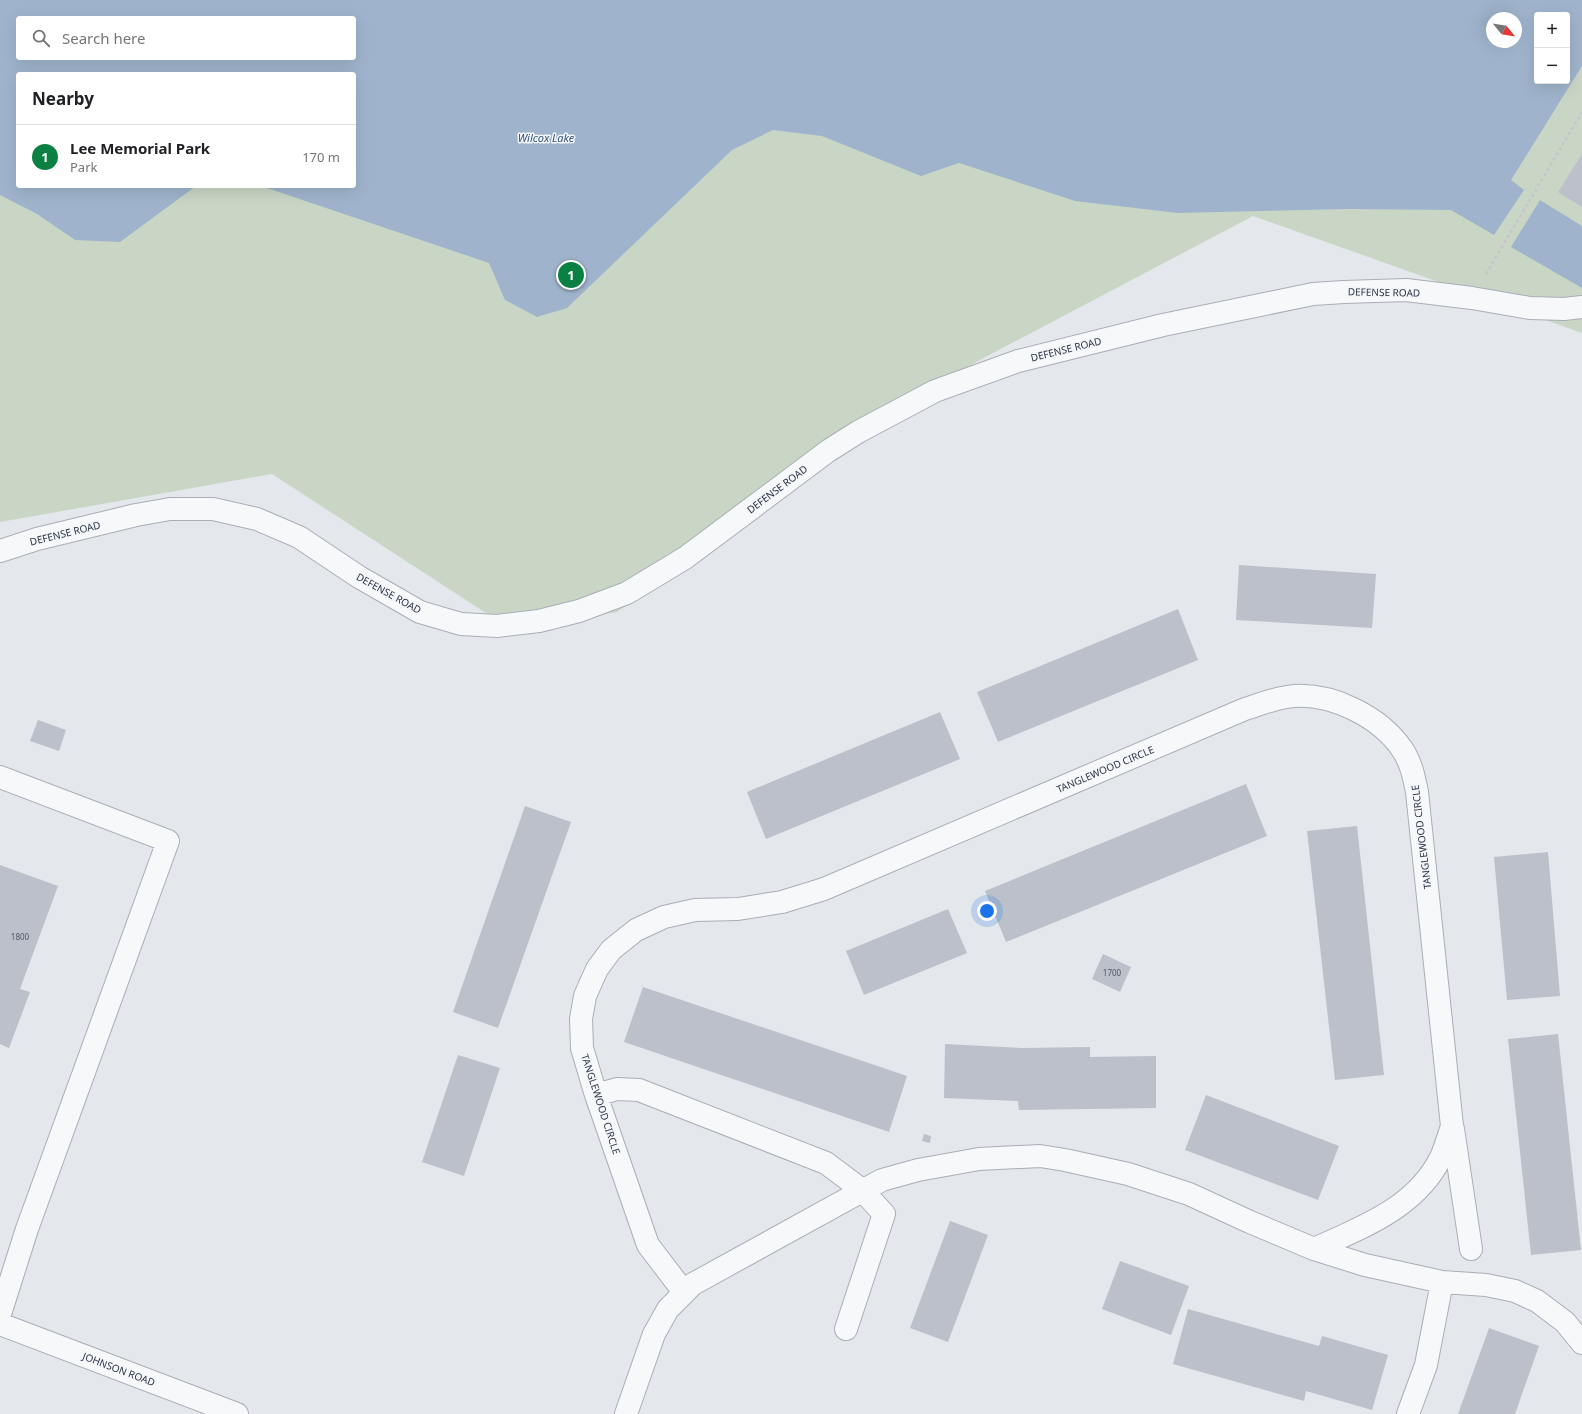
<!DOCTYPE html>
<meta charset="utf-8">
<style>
:root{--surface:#fff;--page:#f2f2f2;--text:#202124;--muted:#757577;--line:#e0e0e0;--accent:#0b8043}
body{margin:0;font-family:"Noto Sans",sans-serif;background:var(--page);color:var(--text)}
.controls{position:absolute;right:12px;top:12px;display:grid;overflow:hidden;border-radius:4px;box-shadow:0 4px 16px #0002}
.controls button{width:36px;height:36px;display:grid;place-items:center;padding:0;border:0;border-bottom:1px solid var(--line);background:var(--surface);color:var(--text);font:20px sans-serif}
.compass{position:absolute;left:1486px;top:12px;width:36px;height:36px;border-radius:50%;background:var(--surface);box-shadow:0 4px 16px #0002;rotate:120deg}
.you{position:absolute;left:987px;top:911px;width:14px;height:14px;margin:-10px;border:3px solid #fff;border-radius:50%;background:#1a73e8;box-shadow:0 0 0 6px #1a73e833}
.badge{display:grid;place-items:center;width:26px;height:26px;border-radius:50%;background:var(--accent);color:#fff;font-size:13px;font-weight:700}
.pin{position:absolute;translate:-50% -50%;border:2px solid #fff;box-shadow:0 1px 4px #0006}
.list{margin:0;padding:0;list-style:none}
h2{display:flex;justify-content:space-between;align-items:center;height:52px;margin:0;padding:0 16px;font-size:17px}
h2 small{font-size:13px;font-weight:400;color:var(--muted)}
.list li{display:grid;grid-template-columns:26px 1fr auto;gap:12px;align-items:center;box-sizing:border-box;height:64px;padding:0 16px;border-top:1px solid var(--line)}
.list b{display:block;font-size:15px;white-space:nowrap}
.list p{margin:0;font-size:13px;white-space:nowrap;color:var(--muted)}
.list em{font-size:13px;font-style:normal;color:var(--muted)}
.icon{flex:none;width:22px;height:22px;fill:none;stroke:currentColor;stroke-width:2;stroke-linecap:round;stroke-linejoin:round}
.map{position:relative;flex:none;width:1582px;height:1414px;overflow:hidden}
.search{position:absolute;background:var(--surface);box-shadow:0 4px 16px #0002;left:16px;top:16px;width:340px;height:44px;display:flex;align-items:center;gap:10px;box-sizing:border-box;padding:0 14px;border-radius:4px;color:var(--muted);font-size:15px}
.panel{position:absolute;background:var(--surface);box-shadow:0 4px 16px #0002;left:16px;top:72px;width:340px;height:116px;border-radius:4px}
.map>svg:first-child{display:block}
</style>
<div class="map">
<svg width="1582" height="1414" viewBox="0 0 1582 1414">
<rect width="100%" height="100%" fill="#e4e7ec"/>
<path fill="#c9d6c5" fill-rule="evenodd" d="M 0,0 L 1582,0 L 1582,333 L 1253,216 L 976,362 L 617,612 L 509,628 L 272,474 L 0,522 ZM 1537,15 L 1567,15 L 1567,81 L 1537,81 ZM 18,18 L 354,18 L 354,58 L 18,58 ZM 1492,18 L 1516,18 L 1516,42 L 1492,42 ZM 18,74 L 354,74 L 354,186 L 18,186 Z"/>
<path fill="#9fb4cc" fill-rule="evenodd" d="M 0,0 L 1582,0 L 1582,66 L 1511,180 L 1524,190 L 1494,235 L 1451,210 L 1347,209 L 1178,213 L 1075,201 L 959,163 L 921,176 L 822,136 L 773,130 L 732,150 L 567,308 L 537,317 L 505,300 L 489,263 L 261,186 L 354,186 L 354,74 L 18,74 L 18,186 L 196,186 L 120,242 L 75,240 L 37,214 L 0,195 ZM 1537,15 L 1567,15 L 1567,81 L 1537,81 ZM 18,18 L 354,18 L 354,58 L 18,58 ZM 1492,18 L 1516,18 L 1516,42 L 1492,42 Z
M 1540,200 L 1582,226 L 1582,288 L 1511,247 Z"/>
<path fill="#bbc0ca" d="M 1582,154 L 1582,207 L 1558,192 Z
M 1239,565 L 1376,574 L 1372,628 L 1236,620 Z
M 1178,609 L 1198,660 L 998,742 L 977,692 Z
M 940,712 L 960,759 L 766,839 L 747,792 Z
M 38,720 L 66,730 L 59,751 L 30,741 Z
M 1246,784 L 1267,836 L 1006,942 L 985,891 Z
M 525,806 L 571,822 L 498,1028 L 453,1012 Z
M 1357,826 L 1384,1075 L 1335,1080 L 1307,831 Z
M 1548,852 L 1560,996 L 1507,1000 L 1494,857 Z
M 0,865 L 58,886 L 20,989 L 30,992 L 9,1048 L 0,1044 Z
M 948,909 L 967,953 L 864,995 L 846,951 Z
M 1103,954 L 1131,967 L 1120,992 L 1092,979 Z
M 643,987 L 907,1076 L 889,1132 L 624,1042 Z
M 1558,1034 L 1581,1250 L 1531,1255 L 1508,1039 Z
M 945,1044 L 1021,1048 L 1090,1047 L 1090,1057 L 1156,1056 L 1156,1108 L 1019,1110 L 1018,1101 L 944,1098 Z
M 458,1055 L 500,1068 L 464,1176 L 422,1162 Z
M 1206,1095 L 1339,1146 L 1318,1200 L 1185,1150 Z
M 924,1134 L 931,1136 L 930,1143 L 922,1141 Z
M 950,1221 L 988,1235 L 948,1342 L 910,1328 Z
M 1120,1261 L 1189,1286 L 1171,1335 L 1102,1309 Z
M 1188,1309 L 1319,1346 L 1322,1336 L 1388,1355 L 1372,1410 L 1306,1391 L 1304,1401 L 1173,1364 Z
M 1489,1328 L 1539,1346 L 1515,1414 L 1458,1414 Z"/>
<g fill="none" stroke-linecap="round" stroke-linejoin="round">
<defs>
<path id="minor" d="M 0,551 L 37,539 L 136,515 L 170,509 L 213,509 L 257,519 L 299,537 L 359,577 L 420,612 L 461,624 L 497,626 L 539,621 L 579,611 L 627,593 L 685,558 L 828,451 L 858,432 L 935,391 L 1018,361 L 1163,325 L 1313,294 L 1344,292 L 1406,290 L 1472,298 L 1530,308 L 1564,309 L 1582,307
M 0,777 L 168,841 L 27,1229 L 0,1314
M 596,1095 L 617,1089 L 639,1090 L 826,1163 L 862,1190 L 884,1214 L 846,1329
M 1453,1129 L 1471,1249
M 684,1292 L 648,1245 L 596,1095 L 582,1048 L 581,1019 L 585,996 L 597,969 L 611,950 L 636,930 L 664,917 L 695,910 L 738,909 L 782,902 L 824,889 L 1245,709 C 1261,704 1277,697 1295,696 C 1334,694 1380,717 1402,749 C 1411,762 1414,777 1417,792 L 1452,1126 C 1449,1135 1446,1145 1442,1155 C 1418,1207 1363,1227 1314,1249
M 0,1324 L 237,1414
M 626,1414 L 654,1334 L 668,1309 L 693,1284 L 882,1180 L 918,1170 L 979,1159 L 1040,1156 L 1065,1160 L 1128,1174 L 1189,1194 L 1250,1222 L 1314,1249 L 1365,1265 L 1442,1282 L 1486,1285 L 1515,1291 L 1537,1301 L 1565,1322 L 1582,1343
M 1408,1414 L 1426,1365 L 1442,1282"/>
</defs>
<use href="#minor" stroke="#a9aeb7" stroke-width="24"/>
<path stroke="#c2c5cb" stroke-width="2.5" stroke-dasharray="3 3" stroke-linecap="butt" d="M 1486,274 L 1582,112"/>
<use href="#minor" stroke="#f7f8fa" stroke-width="22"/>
</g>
<g text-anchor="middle" stroke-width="3" stroke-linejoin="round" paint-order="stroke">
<g font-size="8" fill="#4f5766">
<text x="20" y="940">1800</text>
<text x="1112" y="976">1700</text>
</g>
<g font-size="10" fill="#2b3445" stroke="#f4f6f9">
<text transform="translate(1384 292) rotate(1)" y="4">DEFENSE ROAD</text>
<text transform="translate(1066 349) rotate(-14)" y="4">DEFENSE ROAD</text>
<text transform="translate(777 489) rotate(-37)" y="4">DEFENSE ROAD</text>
<text transform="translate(65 533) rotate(-14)" y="4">DEFENSE ROAD</text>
<text transform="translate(389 593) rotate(29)" y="4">DEFENSE ROAD</text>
<text transform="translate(1105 769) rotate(-23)" y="4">TANGLEWOOD CIRCLE</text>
<text transform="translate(1421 837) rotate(-97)" y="4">TANGLEWOOD CIRCLE</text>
<text transform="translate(601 1104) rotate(72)" y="4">TANGLEWOOD CIRCLE</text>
<text transform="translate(119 1369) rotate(21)" y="4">JOHNSON ROAD</text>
</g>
<g font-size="11" font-style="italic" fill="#34527a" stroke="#f4f6f9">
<text x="546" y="142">Wilcox Lake</text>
</g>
</g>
</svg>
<div class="controls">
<button>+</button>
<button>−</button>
</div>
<svg class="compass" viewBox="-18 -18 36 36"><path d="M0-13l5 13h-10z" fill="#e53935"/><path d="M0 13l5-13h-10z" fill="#757577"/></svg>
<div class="you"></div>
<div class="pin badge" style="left:571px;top:275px">1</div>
<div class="search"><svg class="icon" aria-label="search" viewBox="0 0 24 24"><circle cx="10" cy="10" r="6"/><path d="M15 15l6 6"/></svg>Search here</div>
<section class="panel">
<h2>Nearby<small></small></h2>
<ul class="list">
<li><span class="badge">1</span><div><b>Lee Memorial Park</b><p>Park</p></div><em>170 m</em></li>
</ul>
</section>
</div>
